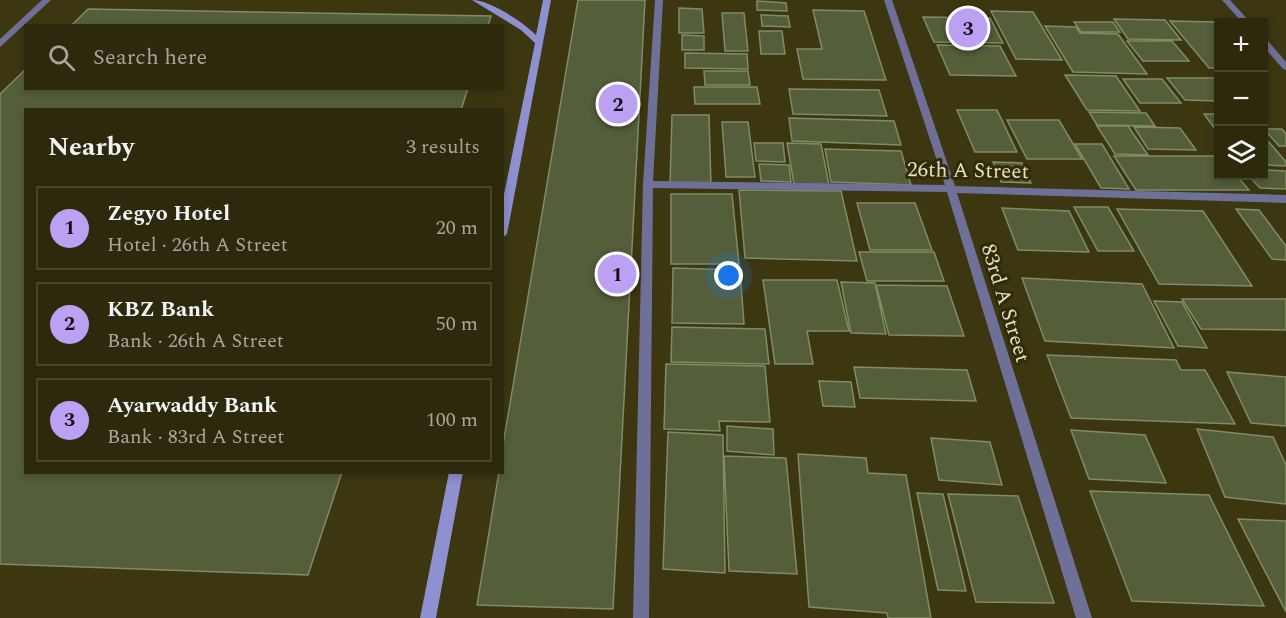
<!DOCTYPE html>
<meta charset="utf-8">
<style>
:root{--surface:#2d290d;--page:#39351b;--text:#f1f3f6;--muted:#a7a69d;--line:#48452e;--accent:#bca0f2}
body{margin:0;font-family:Spectral,serif;background:var(--page);color:var(--text)}
.controls{position:absolute;right:18px;top:18px;display:grid;overflow:hidden;border-radius:0px;box-shadow:0 3px 9px #0003}
.controls button{width:54px;height:54px;display:grid;place-items:center;padding:0;border:0;border-bottom:2px solid var(--line);background:var(--surface);color:var(--text);font:30px sans-serif}
.you{position:absolute;left:729px;top:276px;width:21px;height:21px;margin:-15px;border:4px solid #fff;border-radius:50%;background:#1a73e8;box-shadow:0 0 0 9px #1a73e833}
.badge{display:grid;place-items:center;width:39px;height:39px;border-radius:50%;background:var(--accent);color:#111;font-size:20px;font-weight:700}
.pin{position:absolute;translate:-50% -50%;border:3px solid #fff;box-shadow:0 2px 6px #0006}
.list{margin:0;padding:0;list-style:none}
h2{display:flex;justify-content:space-between;align-items:center;height:78px;margin:0;padding:0 24px;font-size:26px}
h2 small{font-size:20px;font-weight:400;color:var(--muted)}
.list li{display:grid;grid-template-columns:39px 1fr auto;gap:18px;align-items:center;box-sizing:border-box;height:84px;margin:0 12px 12px;padding:0 12px;border:2px solid var(--line);border-radius:0px}
.list b{display:block;font-size:22px;white-space:nowrap}
.list p{margin:0;font-size:20px;white-space:nowrap;color:var(--muted)}
.list em{font-size:20px;font-style:normal;color:var(--muted)}
.icon{flex:none;width:33px;height:33px;fill:none;stroke:currentColor;stroke-width:2;stroke-linecap:round;stroke-linejoin:round}
.map{position:relative;flex:none;width:1286px;height:618px;overflow:hidden}
.search{position:absolute;background:var(--surface);box-shadow:0 3px 9px #0003;left:24px;top:24px;width:480px;height:66px;display:flex;align-items:center;gap:15px;box-sizing:border-box;padding:0 21px;border-radius:0px;color:var(--muted);font-size:22px}
.panel{position:absolute;background:var(--surface);box-shadow:0 3px 9px #0003;left:24px;top:108px;width:480px;height:366px;border-radius:0px}
.map>svg:first-child{display:block}
</style>
<div class="map">
<svg width="1286" height="618" viewBox="0 0 1286 618">
<rect width="100%" height="100%" fill="#3c3711"/>
<path fill="#545e3b" stroke="#808c66" stroke-width="1.5" d="M 578,0 L 645,0 L 613,609 L 477,605 L 499,472 L 502,472 L 502,451 Z
M 757,1 L 786,3 L 787,11 L 757,10 Z
M 679,8 L 702,9 L 704,33 L 679,33 Z
M 88,9 L 491,16 L 488,26 L 71,26 Z
M 813,10 L 864,11 L 886,80 L 803,79 L 797,49 L 822,49 Z
M 991,11 L 1033,12 L 1062,60 L 1016,59 Z
M 722,13 L 744,13 L 748,51 L 725,51 Z
M 761,15 L 788,16 L 790,27 L 762,26 Z
M 923,17 L 990,18 L 1003,43 L 934,42 Z
M 1114,19 L 1165,20 L 1181,40 L 1128,39 Z
M 1170,21 L 1215,22 L 1218,26 L 1218,68 L 1209,68 Z
M 1074,22 L 1113,22 L 1120,32 L 1081,32 Z
M 1045,26 L 1076,27 L 1080,33 L 1118,34 L 1147,74 L 1073,72 Z
M 759,31 L 782,31 L 785,54 L 761,54 Z
M 682,35 L 704,36 L 704,50 L 682,50 Z
M 1127,41 L 1172,41 L 1189,61 L 1143,61 Z
M 937,45 L 1000,46 L 1016,76 L 950,75 Z
M 685,53 L 747,54 L 748,69 L 685,68 Z
M 26,69 L 26,88 L 468,88 L 461,110 L 26,110 L 26,472 L 342,472 L 308,575 L 0,564 L 0,94 Z
M 704,71 L 748,71 L 750,85 L 705,85 Z
M 1065,75 L 1116,76 L 1140,111 L 1087,110 Z
M 1167,78 L 1218,78 L 1218,101 L 1185,100 Z
M 1123,79 L 1162,79 L 1181,103 L 1140,103 Z
M 694,87 L 757,87 L 760,104 L 695,104 Z
M 789,89 L 879,90 L 887,116 L 793,114 Z
M 957,110 L 997,110 L 1017,152 L 975,152 Z
M 1089,112 L 1146,113 L 1155,126 L 1097,125 Z
M 1204,114 L 1218,114 L 1218,133 Z
M 672,115 L 709,115 L 711,185 L 670,184 Z
M 789,118 L 894,121 L 901,145 L 792,141 Z
M 1007,120 L 1059,120 L 1082,159 L 1027,159 Z
M 722,122 L 748,122 L 755,177 L 726,177 Z
M 1097,126 L 1128,126 L 1148,155 L 1115,154 Z
M 1134,127 L 1180,128 L 1196,150 L 1148,149 Z
M 1264,129 L 1282,129 L 1286,134 L 1286,146 L 1279,146 Z
M 1264,142 L 1269,142 L 1286,162 L 1286,166 L 1264,165 Z
M 754,143 L 783,143 L 785,162 L 756,161 Z
M 787,143 L 821,144 L 829,185 L 794,184 Z
M 1075,144 L 1102,144 L 1129,189 L 1101,188 Z
M 825,149 L 901,151 L 911,185 L 831,182 Z
M 1114,156 L 1218,156 L 1218,176 L 1237,176 L 1249,190 L 1136,190 Z
M 993,162 L 1022,163 L 1031,183 L 1001,182 Z
M 759,164 L 789,165 L 791,182 L 761,181 Z
M 1264,170 L 1286,171 L 1286,189 L 1260,188 L 1249,176 L 1264,176 Z
M 739,190 L 841,191 L 857,261 L 745,258 Z
M 671,194 L 732,194 L 739,264 L 671,264 Z
M 857,203 L 915,203 L 932,250 L 870,250 Z
M 1074,207 L 1108,207 L 1134,251 L 1098,251 Z
M 1002,208 L 1069,211 L 1089,252 L 1018,250 Z
M 1117,209 L 1203,211 L 1252,286 L 1159,284 Z
M 1236,209 L 1259,210 L 1286,246 L 1286,260 L 1272,259 Z
M 859,252 L 934,252 L 944,281 L 867,281 Z
M 673,268 L 740,270 L 744,324 L 672,323 Z
M 1022,278 L 1142,284 L 1174,348 L 1045,341 Z
M 763,280 L 837,280 L 849,331 L 807,331 L 813,364 L 775,364 Z
M 841,282 L 875,283 L 886,334 L 851,333 Z
M 876,285 L 947,286 L 964,336 L 889,335 Z
M 1182,299 L 1286,299 L 1286,330 L 1201,329 Z
M 1154,301 L 1182,302 L 1207,348 L 1178,346 Z
M 672,327 L 765,329 L 769,364 L 671,362 Z
M 1047,355 L 1176,360 L 1181,370 L 1205,370 L 1235,424 L 1071,418 Z
M 666,364 L 765,366 L 770,422 L 719,421 L 720,431 L 664,429 Z
M 854,367 L 967,370 L 976,401 L 860,398 Z
M 1227,372 L 1286,377 L 1286,426 L 1251,423 Z
M 819,381 L 851,382 L 855,407 L 823,406 Z
M 727,426 L 773,429 L 774,455 L 727,451 Z
M 1197,429 L 1273,437 L 1286,465 L 1286,504 L 1225,497 Z
M 1071,430 L 1145,435 L 1166,483 L 1089,479 Z
M 668,432 L 723,435 L 725,573 L 663,569 Z
M 931,438 L 990,442 L 1002,485 L 939,480 Z
M 798,454 L 866,458 L 868,473 L 906,475 L 931,618 L 888,618 L 887,613 L 809,607 Z
M 724,456 L 786,458 L 797,574 L 729,571 Z
M 1090,491 L 1209,495 L 1264,606 L 1132,601 Z
M 917,493 L 943,494 L 966,591 L 938,590 Z
M 948,494 L 1018,496 L 1054,603 L 976,602 Z
M 1238,519 L 1286,521 L 1286,612 Z"/>
<g fill="none" stroke-linecap="round" stroke-linejoin="round">
<path fill="#6f7098" fill-rule="evenodd" d="M 42,0 L 51,0 L 0,47 L 0,39 Z
M 655,0 L 663,0 L 653,181 L 945,185 L 884,0 L 892,0 L 955,186 L 1286,195 L 1286,203 L 957,193 L 1092,618 L 1076,618 L 947,192 L 653,188 L 649,618 L 633,618 L 643,184 Z
M 1222,0 L 1230,0 L 1250,22 L 1242,22 Z
M 1264,39 L 1267,40 L 1286,62 L 1286,70 L 1283,69 L 1264,47 Z"/>
<path fill="#8e90d0" fill-rule="evenodd" d="M 472,0 C 490,0 523,22 536,35 L 543,0 L 551,0 L 507,234 L 502,238 L 502,204 L 535,43 L 521,30 Z
M 449,472 L 463,472 L 436,618 L 420,618 Z"/>
</g>
<g text-anchor="middle" stroke-width="6" stroke-linejoin="round" paint-order="stroke">
<g font-size="21" fill="#e2e0cb" stroke="#312c06">
<text transform="translate(968 170) rotate(1)" y="7">26th A Street</text>
<text transform="translate(1006 303) rotate(73)" y="7">83rd A Street</text>
</g>
</g>
</svg>
<div class="controls">
<button>+</button>
<button>−</button>
<button><svg class="icon" aria-label="layers" viewBox="0 0 24 24"><path d="M12 4l9 5-9 5-9-5zM3 14l9 5 9-5"/></svg></button>
</div>
<div class="you"></div>
<div class="pin badge" style="left:617px;top:274px">1</div>
<div class="pin badge" style="left:618px;top:104px">2</div>
<div class="pin badge" style="left:968px;top:28px">3</div>
<div class="search"><svg class="icon" aria-label="search" viewBox="0 0 24 24"><circle cx="10" cy="10" r="6"/><path d="M15 15l6 6"/></svg>Search here</div>
<section class="panel">
<h2>Nearby<small>3 results</small></h2>
<ul class="list">
<li><span class="badge">1</span><div><b>Zegyo Hotel</b><p>Hotel · 26th A Street</p></div><em>20 m</em></li>
<li><span class="badge">2</span><div><b>KBZ Bank</b><p>Bank · 26th A Street</p></div><em>50 m</em></li>
<li><span class="badge">3</span><div><b>Ayarwaddy Bank</b><p>Bank · 83rd A Street</p></div><em>100 m</em></li>
</ul>
</section>
</div>
